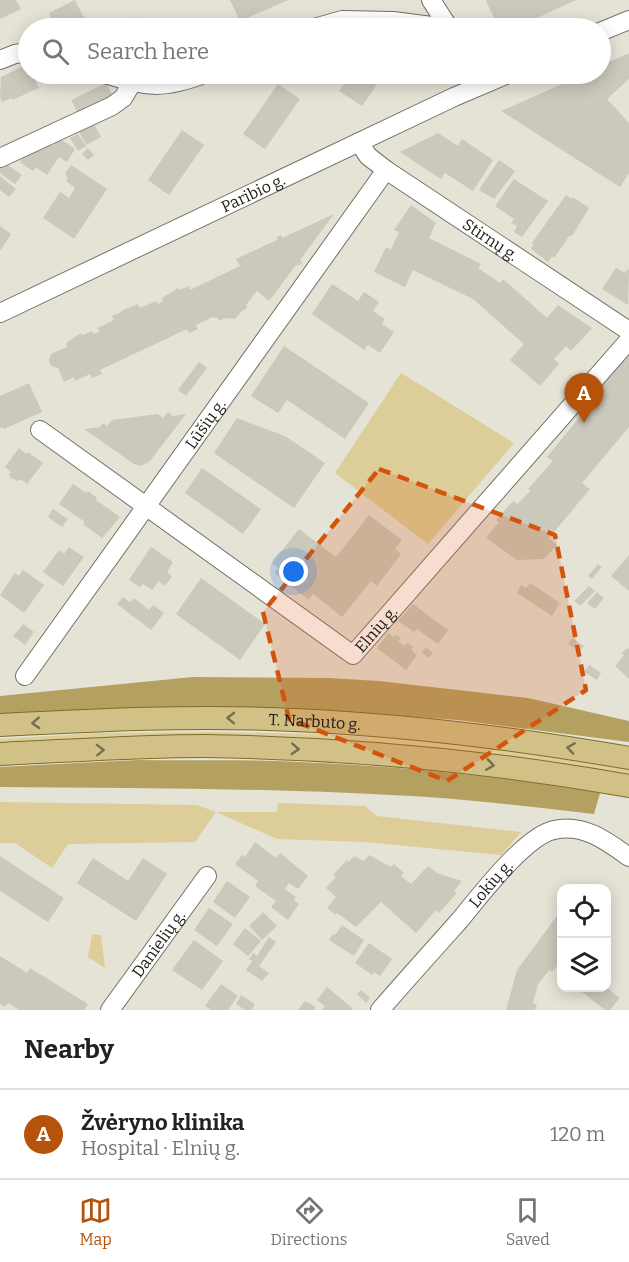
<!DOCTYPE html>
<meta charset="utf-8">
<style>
:root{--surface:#fff;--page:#f2f2f2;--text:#222;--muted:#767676;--line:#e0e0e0;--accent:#b45309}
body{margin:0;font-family:Bitter,serif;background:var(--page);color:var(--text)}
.controls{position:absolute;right:18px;bottom:18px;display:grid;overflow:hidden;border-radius:12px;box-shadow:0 3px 15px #0003}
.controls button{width:54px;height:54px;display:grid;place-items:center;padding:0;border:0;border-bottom:2px solid var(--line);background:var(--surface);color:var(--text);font:30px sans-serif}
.you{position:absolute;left:294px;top:572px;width:21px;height:21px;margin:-15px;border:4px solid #fff;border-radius:50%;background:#1a73e8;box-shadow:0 0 0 9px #1a73e833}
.badge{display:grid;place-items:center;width:39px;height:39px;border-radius:50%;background:var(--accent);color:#fff;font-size:20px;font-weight:700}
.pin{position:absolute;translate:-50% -50px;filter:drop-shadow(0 2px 3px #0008)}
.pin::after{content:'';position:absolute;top:32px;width:21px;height:18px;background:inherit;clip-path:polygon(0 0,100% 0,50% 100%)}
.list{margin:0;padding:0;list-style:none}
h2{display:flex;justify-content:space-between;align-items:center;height:78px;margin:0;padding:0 24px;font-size:26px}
h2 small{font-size:20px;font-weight:400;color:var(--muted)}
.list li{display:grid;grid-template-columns:39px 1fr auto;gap:18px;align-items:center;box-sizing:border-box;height:90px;padding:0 24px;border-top:2px solid var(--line)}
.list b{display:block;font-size:22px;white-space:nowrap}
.list p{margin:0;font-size:20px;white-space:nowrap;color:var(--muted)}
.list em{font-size:20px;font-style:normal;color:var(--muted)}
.icon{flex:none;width:33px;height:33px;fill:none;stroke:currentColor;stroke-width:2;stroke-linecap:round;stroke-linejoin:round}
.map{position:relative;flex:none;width:629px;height:1010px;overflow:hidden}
.search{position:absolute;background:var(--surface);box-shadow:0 3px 15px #0003;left:18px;right:18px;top:18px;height:66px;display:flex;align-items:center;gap:15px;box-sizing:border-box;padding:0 21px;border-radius:33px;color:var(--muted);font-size:22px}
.sheet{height:168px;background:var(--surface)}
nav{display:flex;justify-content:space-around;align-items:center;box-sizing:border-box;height:84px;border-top:2px solid var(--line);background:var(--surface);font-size:16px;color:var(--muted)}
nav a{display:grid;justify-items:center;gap:3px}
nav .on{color:var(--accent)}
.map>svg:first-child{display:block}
</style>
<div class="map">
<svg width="629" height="1010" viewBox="0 0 629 1010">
<rect width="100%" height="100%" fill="#e5e2d6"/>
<path fill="#ddcd98" d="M 401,373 L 514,443 L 428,544 L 335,473 Z
M 213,732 L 321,734 L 445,742 L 629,769 L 629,776 L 0,744 L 0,739 L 100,733 Z
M 0,802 L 197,805 L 216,812 L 277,812 L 278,803 L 365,806 L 377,816 L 521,832 L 501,855 L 364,842 L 277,839 L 216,812 L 195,842 L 68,844 L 52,868 L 15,843 L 0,843 Z
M 92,934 L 101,935 L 105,968 L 88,957 Z"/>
<path fill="#b4a161" d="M 193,677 L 329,678 L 379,681 L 528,698 L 629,721 L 629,742 L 458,720 L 311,709 L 159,710 L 0,717 L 0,696 Z
M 138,760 C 192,761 245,759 299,762 C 399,766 501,776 600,793 L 594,814 C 527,806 459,798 391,795 C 261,788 130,788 0,787 L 0,767 Z"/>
<path fill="#cbc8bc" d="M 0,0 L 16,0 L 21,9 L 0,19 Z
M 75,0 L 89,28 L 56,28 L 49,13 Z
M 230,0 L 288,0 L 240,21 Z
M 488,0 L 576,0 L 515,28 L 499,28 L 486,1 Z
M 137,17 L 143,28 L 107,28 L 126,19 L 127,22 Z
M 629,53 L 629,79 L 607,99 L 629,123 L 629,173 L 620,187 L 501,111 L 585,74 L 600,74 L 600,66 Z
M 28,64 L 28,74 L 32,74 L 39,88 L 12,100 L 11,98 L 2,102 L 0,97 L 1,77 Z
M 351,74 L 384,74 L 362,106 L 339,91 Z
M 106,83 L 115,100 L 80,117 L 71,100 Z
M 278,84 L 300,99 L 265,149 L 243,134 Z
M 94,124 L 101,137 L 86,145 L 79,132 Z
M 182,130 L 204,145 L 169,195 L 148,180 Z
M 438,133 L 458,146 L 462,139 L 493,160 L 473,191 L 445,173 L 441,179 L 400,152 Z
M 78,134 L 86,146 L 78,151 L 70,138 Z
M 59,138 L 75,149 L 67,162 L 59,157 L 47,175 L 36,167 L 33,171 L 20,162 L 23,158 L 20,157 L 48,142 L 53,146 Z
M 88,148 L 94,155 L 88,160 L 82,154 Z
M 499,160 L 515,171 L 494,199 L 479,190 Z
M 5,163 L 22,175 L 15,184 L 0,173 L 0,169 Z
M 71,165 L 107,189 L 74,239 L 43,218 L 60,192 L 69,198 L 75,188 L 66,181 L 68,178 L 65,173 Z
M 0,176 L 16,189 L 9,197 L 0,190 Z
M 514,179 L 548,201 L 522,237 L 514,232 L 517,226 L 511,223 L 514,219 L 495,206 Z
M 566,195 L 572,199 L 573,197 L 589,208 L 572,236 L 570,235 L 554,258 L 552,256 L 548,262 L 531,249 L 534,244 L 532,243 Z
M 411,205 L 436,223 L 429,238 L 481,264 L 478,268 L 500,283 L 503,279 L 547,318 L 558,305 L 592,328 L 571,351 L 566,346 L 554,359 L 559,364 L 540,386 L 510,360 L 524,344 L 473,299 L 413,270 L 405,287 L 374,272 L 386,247 L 391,250 L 399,232 L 394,230 Z
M 334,214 L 300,260 L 302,262 L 300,265 L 296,265 L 269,301 L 257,291 L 246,305 L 247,308 L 242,311 L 235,319 L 225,318 L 219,321 L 218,318 L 212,317 L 196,325 L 198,329 L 189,333 L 187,329 L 100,370 L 102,374 L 92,378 L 90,374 L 75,381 L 74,377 L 64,382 L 58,368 L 51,366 L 49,361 L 51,354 L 67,347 L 66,343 L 81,333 L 82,335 L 92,331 L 93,334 L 99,332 L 98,328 L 114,320 L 112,316 L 122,312 L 121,311 L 138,304 L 140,308 L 156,301 L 158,304 L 163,301 L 162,298 L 178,288 L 179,290 L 189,286 L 190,290 L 240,266 L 236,259 L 277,240 L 277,237 L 281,235 L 282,238 Z
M 0,226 L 11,234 L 0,251 Z
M 616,268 L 625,273 L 627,269 L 629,270 L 628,305 L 602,289 Z
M 332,284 L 358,301 L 364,292 L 379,302 L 373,311 L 385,319 L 382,324 L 394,332 L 380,353 L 368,345 L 364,350 L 312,314 Z
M 284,346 L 369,403 L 345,439 L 287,400 L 278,413 L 251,396 Z
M 629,350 L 629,427 L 582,483 L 590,489 L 549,538 L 557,545 L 544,559 L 517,560 L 486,538 L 499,522 L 496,520 L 513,501 L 518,504 L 530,491 L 528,489 L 553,461 L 547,457 L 587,408 L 583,405 Z
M 199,362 L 207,368 L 186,396 L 178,390 Z
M 29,383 L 42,412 L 4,429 L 3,427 L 0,428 L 0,396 Z
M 168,412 L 173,416 L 186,414 L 150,461 L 141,466 L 134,464 L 84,429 L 100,427 L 103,423 L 107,426 L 112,420 L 158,414 L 163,418 Z
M 237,418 L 285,436 L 325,463 L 294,508 L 214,453 Z
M 19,448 L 26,454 L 28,452 L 43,463 L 27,484 L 20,479 L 18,481 L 11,478 L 9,474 L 11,472 L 5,467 Z
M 202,468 L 261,509 L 243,534 L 185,493 Z
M 73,484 L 86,493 L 88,491 L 97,498 L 96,500 L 120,517 L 102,538 L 83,524 L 85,522 L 59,504 Z
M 53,509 L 68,519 L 62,527 L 48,517 Z
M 369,515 L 402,540 L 395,549 L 401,554 L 377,586 L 371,581 L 342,617 L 313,594 L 309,600 L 274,573 L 278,568 L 272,563 L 299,529 L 336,557 Z
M 69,547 L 84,557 L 63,586 L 43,572 L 59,550 L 64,554 Z
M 151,547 L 173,562 L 167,572 L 172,576 L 165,586 L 159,581 L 152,590 L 143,584 L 140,587 L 129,580 Z
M 629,555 L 629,591 L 611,576 Z
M 598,564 L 602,567 L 592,579 L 588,576 Z
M 23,570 L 44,585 L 24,613 L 0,595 L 15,573 L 19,576 Z
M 201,578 L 265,624 L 240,660 L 176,614 Z
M 530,583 L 560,603 L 552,616 L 517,593 L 521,585 L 526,588 Z
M 589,586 L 595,591 L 580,606 L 574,601 Z
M 597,592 L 604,598 L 595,609 L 587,603 Z
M 123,597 L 130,602 L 134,598 L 149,610 L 153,605 L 164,613 L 151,630 L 117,604 Z
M 413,604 L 448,630 L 438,644 L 417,629 L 414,632 L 398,621 Z
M 23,624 L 34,632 L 25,645 L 13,636 Z
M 388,633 L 394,637 L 396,635 L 401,638 L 398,641 L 405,646 L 407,643 L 413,647 L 411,650 L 417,655 L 406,670 L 377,648 Z
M 572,638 L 584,646 L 580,651 L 568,644 Z
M 426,647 L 433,653 L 429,658 L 422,653 Z
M 627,648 L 629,649 L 629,679 L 615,666 L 624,655 L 622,653 Z
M 589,665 L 601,673 L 597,680 L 584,672 Z
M 255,842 L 276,858 L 280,853 L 308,876 L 298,889 L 289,883 L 285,889 L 296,897 L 294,900 L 299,904 L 288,920 L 271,907 L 276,901 L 255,886 L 258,881 L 235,864 L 242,855 L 245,857 Z
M 369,855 L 391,867 L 394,864 L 404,873 L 401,876 L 411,884 L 428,866 L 437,873 L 462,881 L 454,891 L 457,893 L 439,913 L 436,910 L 416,933 L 381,902 L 356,927 L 337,913 L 335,915 L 327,908 L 336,897 L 326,888 L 336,877 L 333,875 L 347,860 L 349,862 L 354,856 L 364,861 Z
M 0,856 L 64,898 L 48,922 L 0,891 Z
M 93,858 L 128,881 L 143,858 L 167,874 L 136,921 L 77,883 Z
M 227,881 L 250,897 L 235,918 L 213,902 Z
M 209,908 L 233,924 L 217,946 L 194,930 Z
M 562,909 L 562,960 L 552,972 L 549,970 L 538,984 L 533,1003 L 537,1004 L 535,1010 L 506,1010 L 517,970 Z
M 263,912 L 277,926 L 262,940 L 249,926 Z
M 342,925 L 364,940 L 354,956 L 329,940 L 333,934 L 335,935 Z
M 245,928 L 261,941 L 248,956 L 233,944 Z
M 269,937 L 276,942 L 259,966 L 269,973 L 262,981 L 246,970 L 252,961 L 249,959 L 253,953 L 257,956 Z
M 194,940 L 223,961 L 202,990 L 172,970 Z
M 369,943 L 392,959 L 380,976 L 374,972 L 372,975 L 355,963 Z
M 0,956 L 27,973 L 30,968 L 88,1004 L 84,1010 L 19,1010 L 8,1003 L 5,1007 L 0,1004 Z
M 221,984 L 238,996 L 228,1010 L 211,1010 L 205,1006 Z
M 327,987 L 352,1008 L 351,1010 L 322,1010 L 325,1006 L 317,1000 Z
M 577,988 L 607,988 L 620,998 L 610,1010 L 605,1010 Z
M 361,990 L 370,998 L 366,1003 L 357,994 Z
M 241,995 L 255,1004 L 252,1010 L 245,1010 L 236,1004 Z
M 305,1001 L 316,1007 L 314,1010 L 298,1010 Z"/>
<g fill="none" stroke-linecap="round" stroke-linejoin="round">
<defs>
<g id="minor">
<path d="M 431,0 L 449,28"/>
<path d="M 314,28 L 342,20 L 393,21 L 447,28"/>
<path d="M 600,32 L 629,20"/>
<path d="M 0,60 L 15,54 L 28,52"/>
<path d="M 105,74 C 146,87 162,90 204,74"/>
<path id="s1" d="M 359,142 L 368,156 L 386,170 L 629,331"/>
<path d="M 0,158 L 112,106 L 123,98 L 132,83"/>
<path id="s2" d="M 0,313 L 454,97 L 508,74"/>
<path id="s3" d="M 40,430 L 353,655 L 629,340"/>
<path id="s4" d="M 25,676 L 386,170"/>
<path id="s5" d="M 110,1010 L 207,876"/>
<path id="s6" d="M 380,1010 C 406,980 433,950 459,921 C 479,897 525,836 554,830 C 583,823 607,841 629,857"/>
</g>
<g id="major">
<path id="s7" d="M 0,725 C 98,720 197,715 295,720 C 407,725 519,739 629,758"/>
<path d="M 0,754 C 68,751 136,746 204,746 C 346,748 489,761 629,786"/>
</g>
</defs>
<use href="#minor" stroke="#747166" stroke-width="20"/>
<use href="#major" stroke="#7e6c2a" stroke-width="24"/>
<use href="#minor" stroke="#fff" stroke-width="18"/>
<use href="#major" stroke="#d1c186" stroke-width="22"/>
</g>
<defs><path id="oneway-chevron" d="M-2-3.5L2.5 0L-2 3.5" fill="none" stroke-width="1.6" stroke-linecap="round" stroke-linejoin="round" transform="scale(1.5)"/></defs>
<g stroke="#766e4e">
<use href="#oneway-chevron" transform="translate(231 718) rotate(-179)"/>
<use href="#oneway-chevron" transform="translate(36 723) rotate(177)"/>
<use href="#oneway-chevron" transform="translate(571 748) rotate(-172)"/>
<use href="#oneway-chevron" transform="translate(295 749) rotate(3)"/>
<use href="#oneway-chevron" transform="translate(100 750) rotate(-2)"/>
<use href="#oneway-chevron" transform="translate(490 765) rotate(8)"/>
</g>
<path fill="#d4530d" fill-opacity="0.2" stroke="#d4530d" stroke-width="4.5" stroke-dasharray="12 8" stroke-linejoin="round" d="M 379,469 L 555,535 L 586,690 L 447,781 L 289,719 L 263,612 Z"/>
<g text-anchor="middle" stroke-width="6" stroke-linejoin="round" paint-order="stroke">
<g font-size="16" fill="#1b1a15" stroke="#fff">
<text dy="6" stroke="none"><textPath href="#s2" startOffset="280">Paribio g.</textPath></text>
<text dy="6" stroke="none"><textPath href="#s1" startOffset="165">Stirnų g.</textPath></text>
<text dy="6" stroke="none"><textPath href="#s4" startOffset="310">Lūšių g.</textPath></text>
<text dy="6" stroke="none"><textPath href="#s3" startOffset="420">Elnių g.</textPath></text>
<text dy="6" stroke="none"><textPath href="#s7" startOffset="315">T. Narbuto g.</textPath></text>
<text dy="6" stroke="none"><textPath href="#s6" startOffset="168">Lokių g.</textPath></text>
<text dy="6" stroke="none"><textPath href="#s5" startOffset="82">Danielių g.</textPath></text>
</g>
</g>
</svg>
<div class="controls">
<button><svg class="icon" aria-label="locate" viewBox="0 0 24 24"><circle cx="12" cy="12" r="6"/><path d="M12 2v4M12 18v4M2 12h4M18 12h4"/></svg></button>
<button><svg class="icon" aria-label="layers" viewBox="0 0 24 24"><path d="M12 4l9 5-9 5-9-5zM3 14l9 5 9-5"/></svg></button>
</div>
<div class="you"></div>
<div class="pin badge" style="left:584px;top:423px">A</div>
<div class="search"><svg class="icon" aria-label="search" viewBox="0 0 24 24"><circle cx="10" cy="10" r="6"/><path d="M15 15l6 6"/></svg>Search here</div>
</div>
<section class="sheet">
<h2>Nearby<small></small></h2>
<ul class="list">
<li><span class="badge">A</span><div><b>Žvėryno klinika</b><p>Hospital · Elnių g.</p></div><em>120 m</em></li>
</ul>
</section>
<nav>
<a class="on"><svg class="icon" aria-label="map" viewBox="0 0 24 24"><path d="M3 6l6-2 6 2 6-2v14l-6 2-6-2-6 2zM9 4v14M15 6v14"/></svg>Map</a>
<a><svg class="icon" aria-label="directions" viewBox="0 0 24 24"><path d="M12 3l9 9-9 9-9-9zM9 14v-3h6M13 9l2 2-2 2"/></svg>Directions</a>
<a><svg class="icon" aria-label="saved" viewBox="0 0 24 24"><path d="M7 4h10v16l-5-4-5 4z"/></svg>Saved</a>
</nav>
